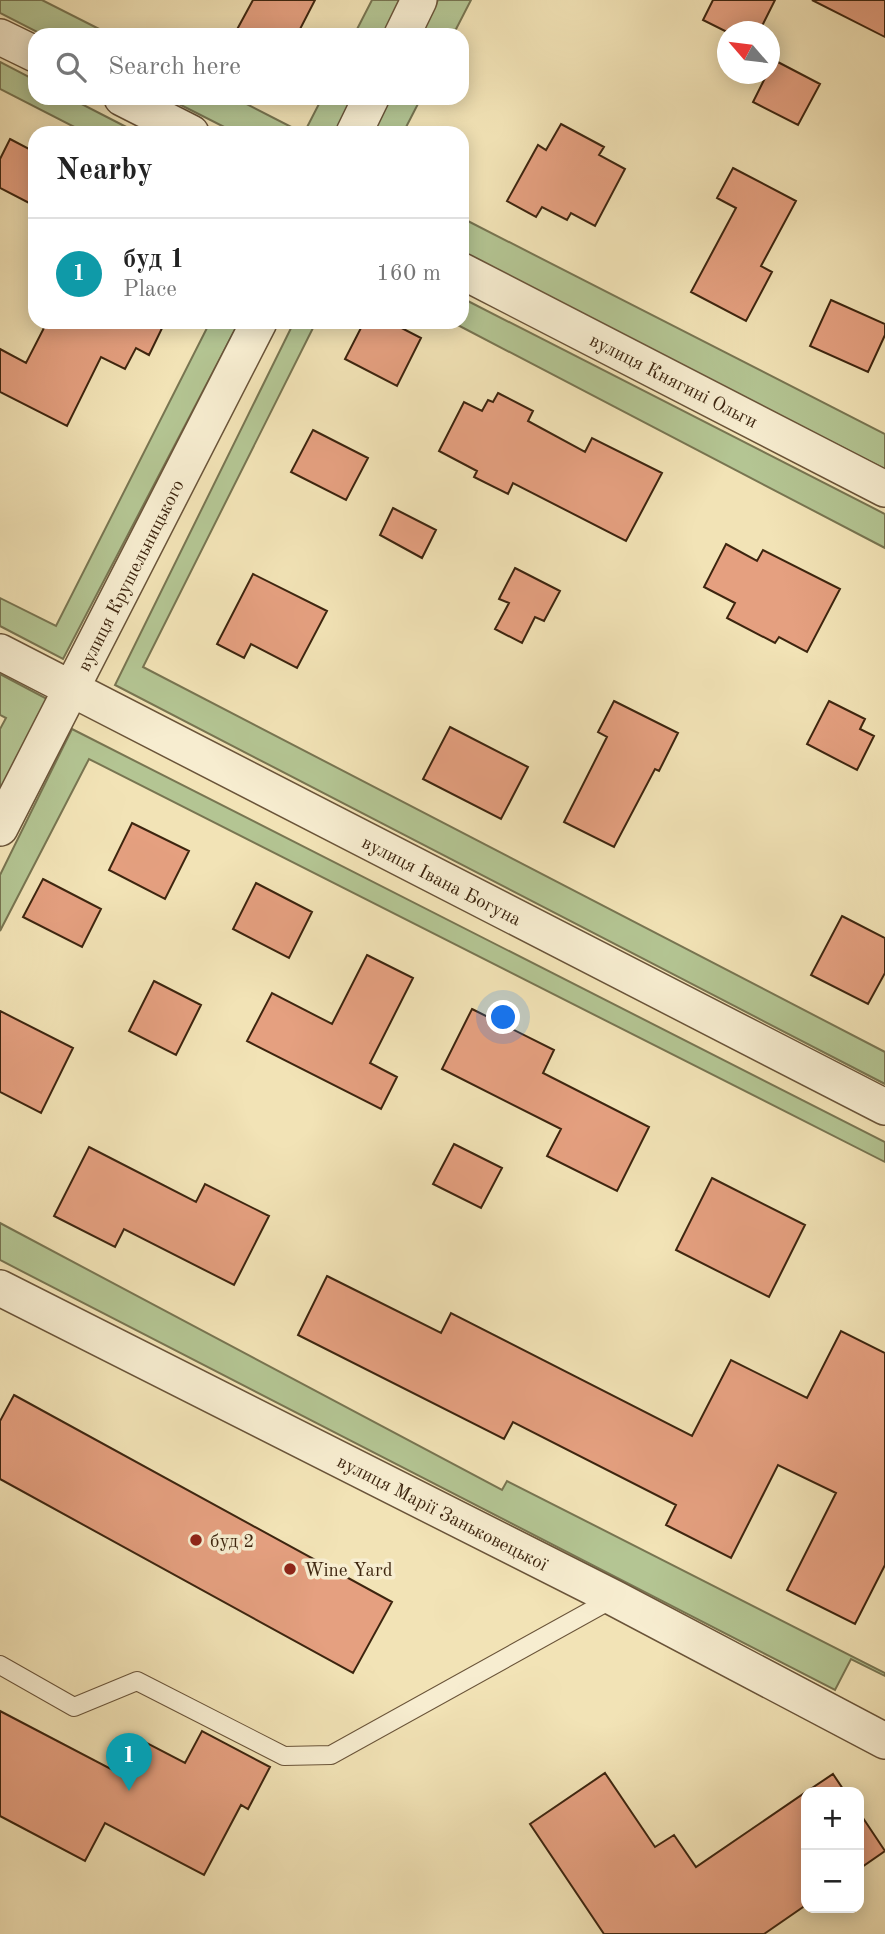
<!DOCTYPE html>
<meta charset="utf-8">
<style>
:root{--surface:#fff;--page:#f2f2f2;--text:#222;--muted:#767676;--line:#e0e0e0;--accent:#ea580c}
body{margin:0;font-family:"Old Standard TT",serif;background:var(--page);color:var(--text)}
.controls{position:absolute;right:21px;bottom:21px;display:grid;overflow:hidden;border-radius:14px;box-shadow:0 4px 18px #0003}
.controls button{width:63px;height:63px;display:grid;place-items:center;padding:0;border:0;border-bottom:2px solid var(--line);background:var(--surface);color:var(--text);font:35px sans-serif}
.compass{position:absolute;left:717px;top:21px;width:63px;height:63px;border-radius:50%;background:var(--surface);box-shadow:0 4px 18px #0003;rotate:298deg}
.you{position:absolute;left:504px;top:1018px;width:24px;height:24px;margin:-18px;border:5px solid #fff;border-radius:50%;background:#1a73e8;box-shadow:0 0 0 10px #1a73e833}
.badge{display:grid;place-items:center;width:46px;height:46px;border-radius:50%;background:var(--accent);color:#fff;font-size:23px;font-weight:700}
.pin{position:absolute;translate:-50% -58px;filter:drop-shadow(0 2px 4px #0008)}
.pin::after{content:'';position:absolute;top:37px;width:24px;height:21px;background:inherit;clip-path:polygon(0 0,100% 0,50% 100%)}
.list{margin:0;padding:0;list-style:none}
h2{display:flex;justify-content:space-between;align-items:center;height:91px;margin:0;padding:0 28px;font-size:30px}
h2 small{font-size:23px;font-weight:400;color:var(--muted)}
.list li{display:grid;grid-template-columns:46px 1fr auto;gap:21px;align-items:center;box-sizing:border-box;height:112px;padding:0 28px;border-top:2px solid var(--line)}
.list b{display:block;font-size:26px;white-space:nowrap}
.list p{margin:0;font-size:23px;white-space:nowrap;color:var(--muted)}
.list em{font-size:23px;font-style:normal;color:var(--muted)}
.icon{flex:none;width:38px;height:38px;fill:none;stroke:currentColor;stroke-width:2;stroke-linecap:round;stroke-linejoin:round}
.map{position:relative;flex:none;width:885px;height:1934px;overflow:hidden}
.search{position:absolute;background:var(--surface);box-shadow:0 4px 18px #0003;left:28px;top:28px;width:441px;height:77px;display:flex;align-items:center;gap:18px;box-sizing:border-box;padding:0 24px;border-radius:21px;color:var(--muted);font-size:26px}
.panel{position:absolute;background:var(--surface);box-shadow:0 4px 18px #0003;left:28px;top:126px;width:441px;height:203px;border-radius:21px}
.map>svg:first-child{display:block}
</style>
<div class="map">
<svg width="885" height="1934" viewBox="0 0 885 1934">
<rect width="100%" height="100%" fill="#f2e3b6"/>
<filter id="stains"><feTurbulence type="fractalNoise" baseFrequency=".00286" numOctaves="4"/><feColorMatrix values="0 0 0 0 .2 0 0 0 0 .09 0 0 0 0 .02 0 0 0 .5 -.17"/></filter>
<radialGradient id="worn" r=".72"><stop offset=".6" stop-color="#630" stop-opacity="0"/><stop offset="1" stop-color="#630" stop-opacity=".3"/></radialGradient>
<path fill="#b4c593" stroke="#787551" stroke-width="2" d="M 0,0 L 42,0 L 111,35 L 43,35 L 0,13 Z
M 372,0 L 405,0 L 387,35 L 354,35 Z
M 438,0 L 471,0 L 453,35 L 421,35 Z
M 0,62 L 35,80 L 35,98 L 70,98 L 138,133 L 86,133 L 0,89 Z
M 167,98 L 235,98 L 303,133 L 236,133 Z
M 322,98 L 356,98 L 338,133 L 304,133 Z
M 389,98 L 421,98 L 403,133 L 371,133 Z
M 462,218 L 885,434 L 885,469 L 462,254 Z
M 462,298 L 885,514 L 885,548 L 452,322 L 462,322 Z
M 210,322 L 239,322 L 63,659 L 0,626 L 0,598 L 56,626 Z
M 294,322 L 316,322 L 143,667 L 885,1052 L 885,1084 L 115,685 Z
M 0,674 L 49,700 L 0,795 L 0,729 L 6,718 L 0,715 Z
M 72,729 L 885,1142 L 885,1162 L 89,759 L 0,931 L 0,875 Z
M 0,1223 L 502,1490 L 507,1481 L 885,1673 L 885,1676 L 851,1659 L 835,1690 L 0,1260 Z"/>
<path fill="#e5a080" stroke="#3d250f" stroke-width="2" d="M 253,0 L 315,0 L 297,35 L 234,35 Z
M 713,0 L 775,0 L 759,32 L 727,32 L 703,20 Z
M 812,0 L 885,0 L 885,37 Z
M 774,60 L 820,84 L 798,125 L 753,102 Z
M 561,124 L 604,147 L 599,155 L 625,169 L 595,226 L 571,213 L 567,220 L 542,207 L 536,217 L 507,201 L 538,145 L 546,150 Z
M 10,139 L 35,152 L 35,206 L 0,188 L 0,159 Z
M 733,168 L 796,201 L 761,266 L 772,272 L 746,321 L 691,292 L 736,208 L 717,198 Z
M 831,300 L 885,324 L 885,335 L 868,372 L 810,346 Z
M 47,322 L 165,322 L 149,355 L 136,348 L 125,369 L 101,357 L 67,426 L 0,392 L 0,349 L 26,363 Z
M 364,322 L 390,322 L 421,338 L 397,386 L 345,359 Z
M 498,393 L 533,411 L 528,421 L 585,452 L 592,438 L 662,473 L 626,541 L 513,483 L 508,494 L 474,477 L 477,471 L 439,451 L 464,402 L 482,411 L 488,400 L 493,402 Z
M 313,430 L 368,458 L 346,500 L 291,472 Z
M 393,508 L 436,530 L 422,558 L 380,535 Z
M 726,544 L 757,561 L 763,550 L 840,589 L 807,652 L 779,637 L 775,643 L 727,618 L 735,603 L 704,587 Z
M 515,568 L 560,591 L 544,621 L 535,617 L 522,643 L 495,629 L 509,603 L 499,599 Z
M 253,574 L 327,611 L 297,668 L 251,644 L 244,658 L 217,644 Z
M 614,701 L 678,733 L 659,771 L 655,769 L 614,847 L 564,822 L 607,737 L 598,732 Z
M 829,701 L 865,719 L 860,729 L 874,736 L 857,770 L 807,744 Z
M 450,727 L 528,767 L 501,819 L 423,779 Z
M 132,823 L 189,851 L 165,899 L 109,870 Z
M 43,879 L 101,909 L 82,947 L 23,917 Z
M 256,883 L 312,912 L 289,958 L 233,929 Z
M 842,916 L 885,938 L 885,973 L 868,1004 L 811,975 Z
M 367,955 L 413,978 L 370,1063 L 397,1077 L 381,1109 L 247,1041 L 272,993 L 332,1024 Z
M 154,981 L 201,1005 L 176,1055 L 129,1031 Z
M 472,1009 L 554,1050 L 543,1073 L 649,1127 L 617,1191 L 547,1156 L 561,1129 L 442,1069 Z
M 0,1011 L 73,1048 L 41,1113 L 0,1092 Z
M 454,1144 L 502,1168 L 481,1208 L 433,1184 Z
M 89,1147 L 196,1202 L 205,1184 L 269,1216 L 234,1285 L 124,1229 L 115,1247 L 54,1216 Z
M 712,1178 L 805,1225 L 769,1297 L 676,1250 Z
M 327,1276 L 441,1333 L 451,1313 L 692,1436 L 731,1360 L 807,1398 L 841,1331 L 885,1353 L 885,1565 L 855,1624 L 787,1590 L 836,1493 L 778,1465 L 731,1558 L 666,1525 L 676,1505 L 513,1422 L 504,1439 L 298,1335 Z
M 14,1395 L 392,1602 L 353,1673 L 0,1479 L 0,1421 Z
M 0,1711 L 126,1777 L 145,1742 L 185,1763 L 202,1731 L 270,1767 L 248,1809 L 241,1805 L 204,1875 L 105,1823 L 85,1861 L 0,1816 Z
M 605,1773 L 655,1847 L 674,1835 L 696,1867 L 806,1792 L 806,1905 L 764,1934 L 604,1934 L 530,1824 Z
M 833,1774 L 845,1792 L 806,1792 Z
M 859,1812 L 885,1851 L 859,1869 Z"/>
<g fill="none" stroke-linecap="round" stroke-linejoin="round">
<defs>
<path id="lane" d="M 0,1665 L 74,1707 L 137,1681 L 284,1756 L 331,1755 L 614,1598"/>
<path id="street" d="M 402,35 L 419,0
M 0,37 L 35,54
M 122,98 L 191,133
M 354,133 L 371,98
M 462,271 L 885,489
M 0,652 L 885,1107
M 0,828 L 259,322
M 0,1288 L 614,1598 L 885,1741"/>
</defs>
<use href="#lane" stroke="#6a5439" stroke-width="20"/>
<use href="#street" stroke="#6a5439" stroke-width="38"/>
<use href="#lane" stroke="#f7edd0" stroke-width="18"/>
<use href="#street" stroke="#f7edd0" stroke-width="35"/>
</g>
<g fill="#8f2418" stroke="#f7edd0" stroke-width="2.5">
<circle cx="196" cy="1540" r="7"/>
<circle cx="290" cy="1569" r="7"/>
</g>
<g text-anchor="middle" stroke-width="7" stroke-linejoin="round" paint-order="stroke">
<g font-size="19" fill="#3d250f" stroke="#f7edd0">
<text transform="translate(674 380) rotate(27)" y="7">вулиця Княгині Ольги</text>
<text transform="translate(130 575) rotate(-63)" y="7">вулиця Крушельницького</text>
<text transform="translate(442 880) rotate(27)" y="7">вулиця Івана Богуна</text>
<text transform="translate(443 1512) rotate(27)" y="7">вулиця Марії Заньковецької</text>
</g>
<g font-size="19" fill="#3d250f" stroke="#f7edd0" text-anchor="start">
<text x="210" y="1547">буд 2</text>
<text x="304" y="1576">Wine Yard</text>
</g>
</g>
<rect width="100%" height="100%" filter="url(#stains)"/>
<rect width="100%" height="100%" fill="url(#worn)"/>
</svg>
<div class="controls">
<button>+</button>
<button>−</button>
</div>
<svg class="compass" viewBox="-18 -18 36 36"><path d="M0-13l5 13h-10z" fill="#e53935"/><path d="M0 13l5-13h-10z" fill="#767676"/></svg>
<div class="you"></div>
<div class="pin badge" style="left:129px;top:1791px;background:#0f9aa8">1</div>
<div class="search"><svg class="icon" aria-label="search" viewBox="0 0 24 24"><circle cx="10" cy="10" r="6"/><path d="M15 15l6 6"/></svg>Search here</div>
<section class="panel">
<h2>Nearby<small></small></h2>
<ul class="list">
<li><span class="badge" style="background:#0f9aa8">1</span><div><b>буд 1</b><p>Place</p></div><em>160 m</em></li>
</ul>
</section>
</div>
